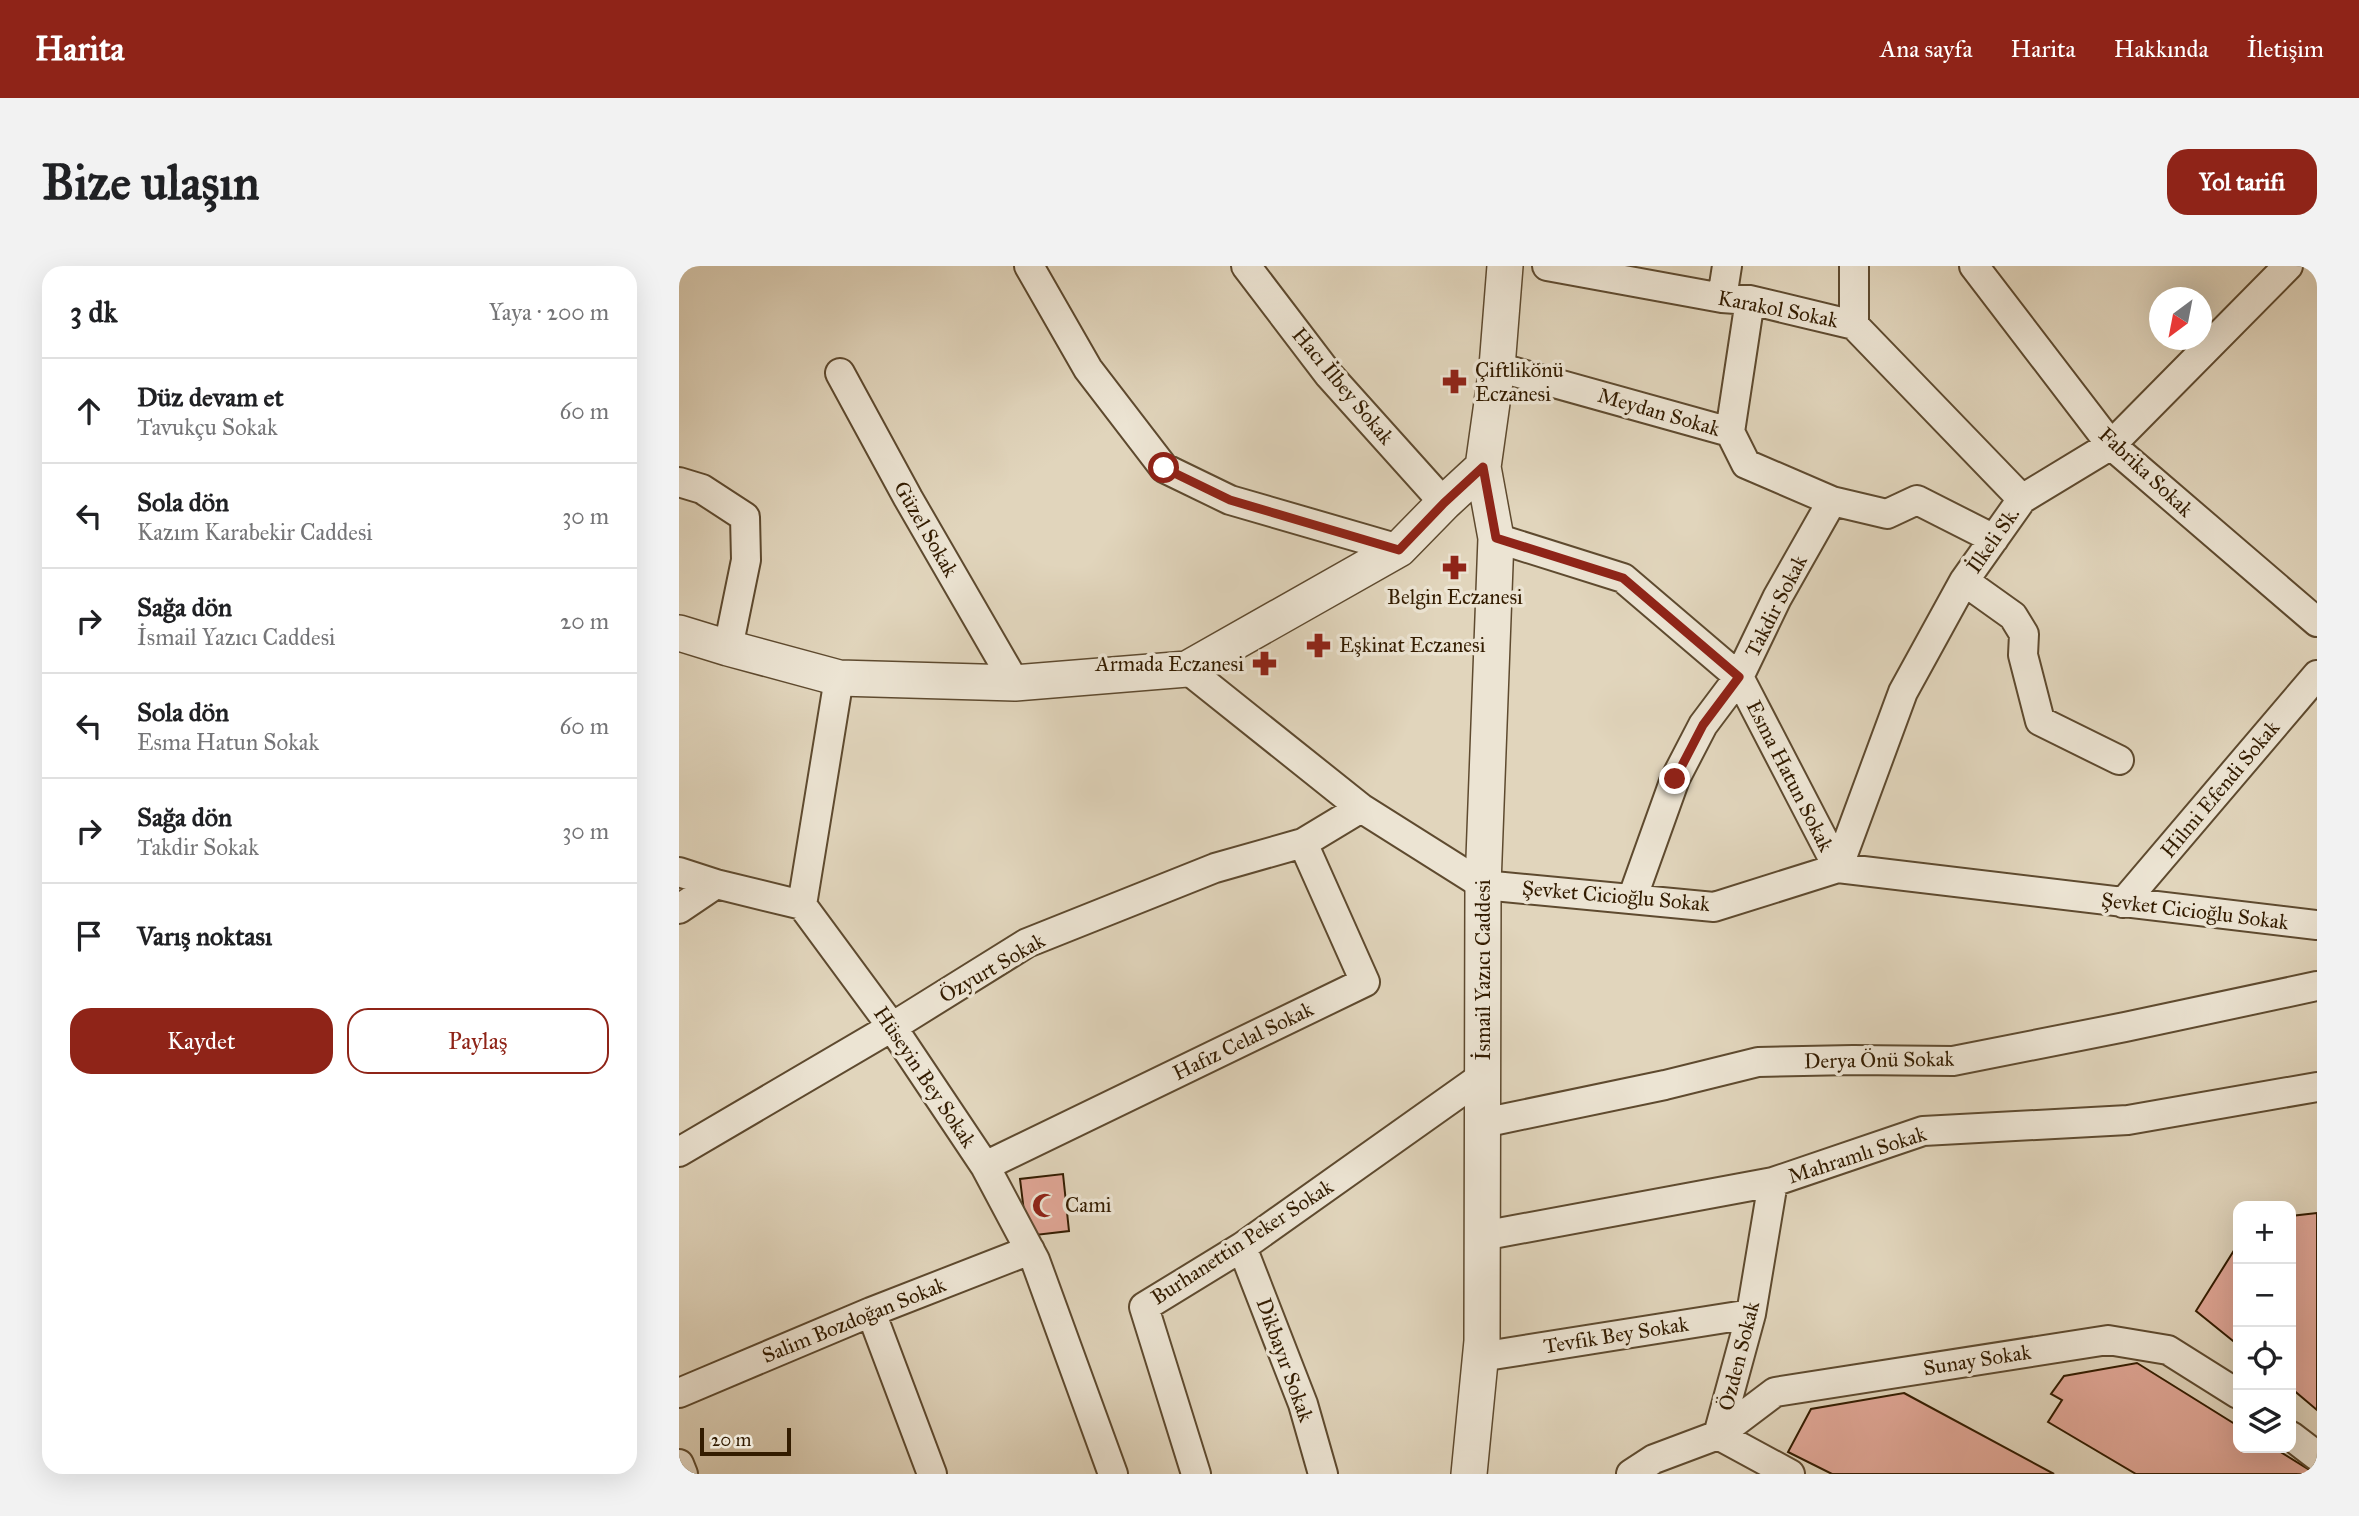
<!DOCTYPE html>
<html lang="tr">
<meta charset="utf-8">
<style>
:root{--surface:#fff;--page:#f2f2f2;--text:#202124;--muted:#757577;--line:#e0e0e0;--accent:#8f2418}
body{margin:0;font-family:"IM FELL Great Primer",serif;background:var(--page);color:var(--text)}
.controls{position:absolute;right:21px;bottom:21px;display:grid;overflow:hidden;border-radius:14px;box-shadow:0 7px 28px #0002}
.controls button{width:63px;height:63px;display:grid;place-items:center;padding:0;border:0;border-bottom:2px solid var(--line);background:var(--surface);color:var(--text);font:35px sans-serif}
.compass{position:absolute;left:1470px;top:21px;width:63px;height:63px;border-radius:50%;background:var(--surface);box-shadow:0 7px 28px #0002;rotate:212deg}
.scale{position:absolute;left:21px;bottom:18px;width:91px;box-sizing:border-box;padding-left:7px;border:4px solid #331c00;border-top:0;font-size:19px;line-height:24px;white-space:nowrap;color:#331c00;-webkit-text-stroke:5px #ece4d3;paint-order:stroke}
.stop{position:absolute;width:21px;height:21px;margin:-16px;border:5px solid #8f2418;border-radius:50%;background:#fff}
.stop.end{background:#8f2418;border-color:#fff;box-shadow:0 2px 7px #0008}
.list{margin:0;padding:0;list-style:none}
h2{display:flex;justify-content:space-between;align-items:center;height:91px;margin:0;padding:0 28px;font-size:30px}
h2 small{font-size:23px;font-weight:400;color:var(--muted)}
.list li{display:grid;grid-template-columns:46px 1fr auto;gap:21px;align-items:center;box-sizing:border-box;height:105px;padding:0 28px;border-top:2px solid var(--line)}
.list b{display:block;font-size:26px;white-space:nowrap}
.list p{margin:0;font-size:23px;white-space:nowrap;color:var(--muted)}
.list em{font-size:23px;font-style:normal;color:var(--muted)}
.actions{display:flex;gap:14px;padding:21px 28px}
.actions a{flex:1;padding:16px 0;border:2px solid var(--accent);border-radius:21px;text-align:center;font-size:24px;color:var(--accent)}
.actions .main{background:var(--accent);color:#fff}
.icon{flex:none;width:38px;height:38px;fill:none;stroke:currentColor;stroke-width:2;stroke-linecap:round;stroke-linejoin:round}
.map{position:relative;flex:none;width:1638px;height:1208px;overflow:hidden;border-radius:21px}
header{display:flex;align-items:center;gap:42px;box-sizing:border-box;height:98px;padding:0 35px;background:var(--accent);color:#fff}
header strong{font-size:33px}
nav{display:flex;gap:38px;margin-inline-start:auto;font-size:24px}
.intro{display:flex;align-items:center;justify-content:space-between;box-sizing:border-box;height:168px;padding:0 42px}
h1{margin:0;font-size:49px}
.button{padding:18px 32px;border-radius:21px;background:var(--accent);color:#fff;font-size:24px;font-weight:700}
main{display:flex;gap:42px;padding:0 42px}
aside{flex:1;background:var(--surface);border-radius:21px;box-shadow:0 7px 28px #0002}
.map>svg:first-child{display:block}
</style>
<header>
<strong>Harita</strong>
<nav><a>Ana sayfa</a><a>Harita</a><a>Hakkında</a><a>İletişim</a></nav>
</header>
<div class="intro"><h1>Bize ulaşın</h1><a class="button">Yol tarifi</a></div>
<main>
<aside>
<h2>3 dk<small>Yaya · 200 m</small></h2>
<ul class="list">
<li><svg class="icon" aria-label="ahead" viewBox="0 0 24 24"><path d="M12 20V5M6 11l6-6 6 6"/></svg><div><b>Düz devam et</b><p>Tavukçu Sokak</p></div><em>60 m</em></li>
<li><svg class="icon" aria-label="left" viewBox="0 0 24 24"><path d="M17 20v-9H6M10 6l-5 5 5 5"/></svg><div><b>Sola dön</b><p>Kazım Karabekir Caddesi</p></div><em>30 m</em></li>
<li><svg class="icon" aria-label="right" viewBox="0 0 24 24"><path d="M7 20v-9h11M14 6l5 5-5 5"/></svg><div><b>Sağa dön</b><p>İsmail Yazıcı Caddesi</p></div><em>20 m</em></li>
<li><svg class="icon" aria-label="left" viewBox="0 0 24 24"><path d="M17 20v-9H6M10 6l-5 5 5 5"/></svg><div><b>Sola dön</b><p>Esma Hatun Sokak</p></div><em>60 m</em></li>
<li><svg class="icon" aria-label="right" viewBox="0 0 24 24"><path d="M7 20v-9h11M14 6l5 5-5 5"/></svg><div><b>Sağa dön</b><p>Takdir Sokak</p></div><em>30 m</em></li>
<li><svg class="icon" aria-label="arrive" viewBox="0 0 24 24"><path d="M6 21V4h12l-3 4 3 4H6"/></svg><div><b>Varış noktası</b></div></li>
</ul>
<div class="actions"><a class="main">Kaydet</a><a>Paylaş</a></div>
</aside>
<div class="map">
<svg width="1638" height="1208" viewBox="0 0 1638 1208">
<rect width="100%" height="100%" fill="#e1d5bc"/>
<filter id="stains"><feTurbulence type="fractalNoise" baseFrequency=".00286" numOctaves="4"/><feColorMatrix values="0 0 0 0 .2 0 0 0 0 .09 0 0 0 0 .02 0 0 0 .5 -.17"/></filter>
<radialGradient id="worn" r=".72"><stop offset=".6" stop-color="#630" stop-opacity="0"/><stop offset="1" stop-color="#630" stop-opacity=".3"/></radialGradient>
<path fill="#e1a797" stroke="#331c00" stroke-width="2" d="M 384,908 L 390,965 L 348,970 L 341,913 Z
M 1638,947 L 1638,1144 L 1612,1122 L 1612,950 Z
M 1559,978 L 1559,1079 L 1517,1045 Z
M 1458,1097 L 1559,1160 L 1559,1182 L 1595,1182 L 1637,1208 L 1457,1208 L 1369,1156 L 1383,1134 L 1372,1128 L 1385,1110 Z
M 1225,1127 L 1375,1208 L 1153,1208 L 1109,1186 L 1132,1143 Z"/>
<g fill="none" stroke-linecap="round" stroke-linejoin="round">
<defs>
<path id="minor" d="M 350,0 L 409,103 L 485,202 L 551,234 L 720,283
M 567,0 L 650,109 L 765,237
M 868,0 L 1043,32 L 1071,34 L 1175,59 L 1343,233
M 1295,0 L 1432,179 L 1638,356
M 1043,32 L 1048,0
M 1175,59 L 1175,0
M 818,101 L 1051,166 L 1067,198 L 1153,235 L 1208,248 L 1238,234 L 1315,273
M 161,107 L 229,232 L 336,417
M 1051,166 L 1071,34
M 0,216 L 23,223 L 66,251 L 67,294 L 49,382
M 817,272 L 944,312 L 1060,411 L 1159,602
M 1285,315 L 1334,350 L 1345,368 L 1344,389 L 1361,455 L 1440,494
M 508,403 L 682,542 L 804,619 L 1035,641 L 1159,602 L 1638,659
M 160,412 L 123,639 L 213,761 L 306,900 L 356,994 L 434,1208
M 1159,602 L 1224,426 L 1285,315 L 1343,233 L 1432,179 L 1609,0
M 0,606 L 37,618 L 123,639
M 953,633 L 996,513 L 1024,459 L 1060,411 L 1098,332 L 1153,235
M 1444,637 L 1638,409
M 0,643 L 37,618
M 804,857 L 986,819 L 1079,796 L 1174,794 L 1274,795 L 1446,761 L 1638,720
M 0,886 L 213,761 L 348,677 L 536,602 L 624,577 L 682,542
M 306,900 L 686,716 L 624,577
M 803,970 L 1094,916 L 1244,865 L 1449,854 L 1638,821
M 563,981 L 624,1138 L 644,1208
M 192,1046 L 253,1208
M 801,1091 L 1072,1048
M 0,1127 L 192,1046 L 351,984
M 1612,1170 L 1638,1190
M 0,1198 L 4,1208
M 517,1208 L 465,1041 L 563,981 L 804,810
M 952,1208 L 975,1193 L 1039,1169 L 1072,1048 L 1094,916
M 1111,1208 L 1039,1169 L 1096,1126 L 1429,1074 L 1489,1084 L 1559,1128"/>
<path id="tertiary" d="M 0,367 L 49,382 L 160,412 L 336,417 L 508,403 L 720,283 L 765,237 L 804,201 L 818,101 L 826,0
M 790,1208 L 803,1075 L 804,619 L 817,272 L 804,201"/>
</defs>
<use href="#minor" stroke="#5e4a2f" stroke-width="32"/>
<use href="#tertiary" stroke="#5e4a2f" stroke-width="38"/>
<use href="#minor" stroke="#ece4d3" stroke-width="28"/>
<use href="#tertiary" stroke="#ece4d3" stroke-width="35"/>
</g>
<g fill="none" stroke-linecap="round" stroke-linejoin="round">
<path stroke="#8f2418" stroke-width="9" d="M 485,202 L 551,234 L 720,284 L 765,237 L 804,201 L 817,272 L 944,312 L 1060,411 L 1024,459 L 996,513"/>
</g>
<defs>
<symbol id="pharmacy-bare" viewBox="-9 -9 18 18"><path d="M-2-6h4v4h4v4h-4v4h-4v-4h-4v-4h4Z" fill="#8f2418" stroke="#ece4d3" stroke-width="2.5" paint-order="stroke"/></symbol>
<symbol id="mosque-bare" viewBox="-9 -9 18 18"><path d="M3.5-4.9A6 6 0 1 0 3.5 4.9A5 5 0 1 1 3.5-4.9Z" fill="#8f2418" stroke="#ece4d3" stroke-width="2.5" paint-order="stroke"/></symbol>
</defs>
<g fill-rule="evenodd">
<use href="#pharmacy-bare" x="758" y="98" width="35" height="35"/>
<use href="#pharmacy-bare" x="758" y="284" width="35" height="35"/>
<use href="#pharmacy-bare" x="622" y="362" width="35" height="35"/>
<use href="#pharmacy-bare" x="568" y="380" width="35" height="35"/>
<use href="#mosque-bare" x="348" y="922" width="35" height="35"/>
</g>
<g text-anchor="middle" stroke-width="7" stroke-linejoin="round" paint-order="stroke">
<g font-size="21" fill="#331c00" stroke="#ece4d3">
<text transform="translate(1099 43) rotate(11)" y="7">Karakol Sokak</text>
<text transform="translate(664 120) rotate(50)" y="7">Hacı İlbey Sokak</text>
<text transform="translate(980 146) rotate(16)" y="7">Meydan Sokak</text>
<text transform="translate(1467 206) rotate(43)" y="7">Fabrika Sokak</text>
<text transform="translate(247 263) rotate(60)" y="7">Güzel Sokak</text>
<text transform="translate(1314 274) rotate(-55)" y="7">İlkeli Sk.</text>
<text transform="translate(1097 340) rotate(-63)" y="7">Takdir Sokak</text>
<text transform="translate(1111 510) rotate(63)" y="7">Esma Hatun Sokak</text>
<text transform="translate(1541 523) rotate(-50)" y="7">Hilmi Efendi Sokak</text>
<text transform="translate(937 630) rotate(5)" y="7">Şevket Cicioğlu Sokak</text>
<text transform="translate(1516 645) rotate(7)" y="7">Şevket Cicioğlu Sokak</text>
<text transform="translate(313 702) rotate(-30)" y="7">Özyurt Sokak</text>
<text transform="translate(804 704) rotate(-90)" y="7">İsmail Yazıcı Caddesi</text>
<text transform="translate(564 775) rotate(-26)" y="7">Hafız Celal Sokak</text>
<text transform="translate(1200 794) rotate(-1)" y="7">Derya Önü Sokak</text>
<text transform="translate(246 811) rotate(56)" y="7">Hüseyin Bey Sokak</text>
<text transform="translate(1178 889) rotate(-18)" y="7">Mahramlı Sokak</text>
<text transform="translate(563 976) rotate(-33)" y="7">Burhanettin Peker Sokak</text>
<text transform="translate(175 1054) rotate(-22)" y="7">Salim Bozdoğan Sokak</text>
<text transform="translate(937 1069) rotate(-9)" y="7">Tevfik Bey Sokak</text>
<text transform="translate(1060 1090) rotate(-76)" y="7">Özden Sokak</text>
<text transform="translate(606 1094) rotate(70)" y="7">Dikbayır Sokak</text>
<text transform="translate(1298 1094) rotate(-9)" y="7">Sunay Sokak</text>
</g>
<g font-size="21" fill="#331c00" stroke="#ece4d3" text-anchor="start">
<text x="796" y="111">Çiftlikönü<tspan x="796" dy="24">Eczanesi</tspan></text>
<text x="776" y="338" text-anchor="middle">Belgin Eczanesi</text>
<text x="660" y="386">Eşkinat Eczanesi</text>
<text x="565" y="405" text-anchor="end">Armada Eczanesi</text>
<text x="386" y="946">Cami</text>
</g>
</g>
<rect width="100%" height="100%" filter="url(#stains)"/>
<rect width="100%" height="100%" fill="url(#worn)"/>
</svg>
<div class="controls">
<button>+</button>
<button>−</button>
<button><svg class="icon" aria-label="locate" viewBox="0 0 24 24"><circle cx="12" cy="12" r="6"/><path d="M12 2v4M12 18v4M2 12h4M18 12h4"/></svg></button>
<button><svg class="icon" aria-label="layers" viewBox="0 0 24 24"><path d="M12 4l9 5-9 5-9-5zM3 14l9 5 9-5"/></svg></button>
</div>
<svg class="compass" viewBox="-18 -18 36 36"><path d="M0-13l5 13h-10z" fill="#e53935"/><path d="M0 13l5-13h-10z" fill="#757577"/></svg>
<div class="scale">20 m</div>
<div class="stop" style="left:485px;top:202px"></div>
<div class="stop end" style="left:996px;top:513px"></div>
</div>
</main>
